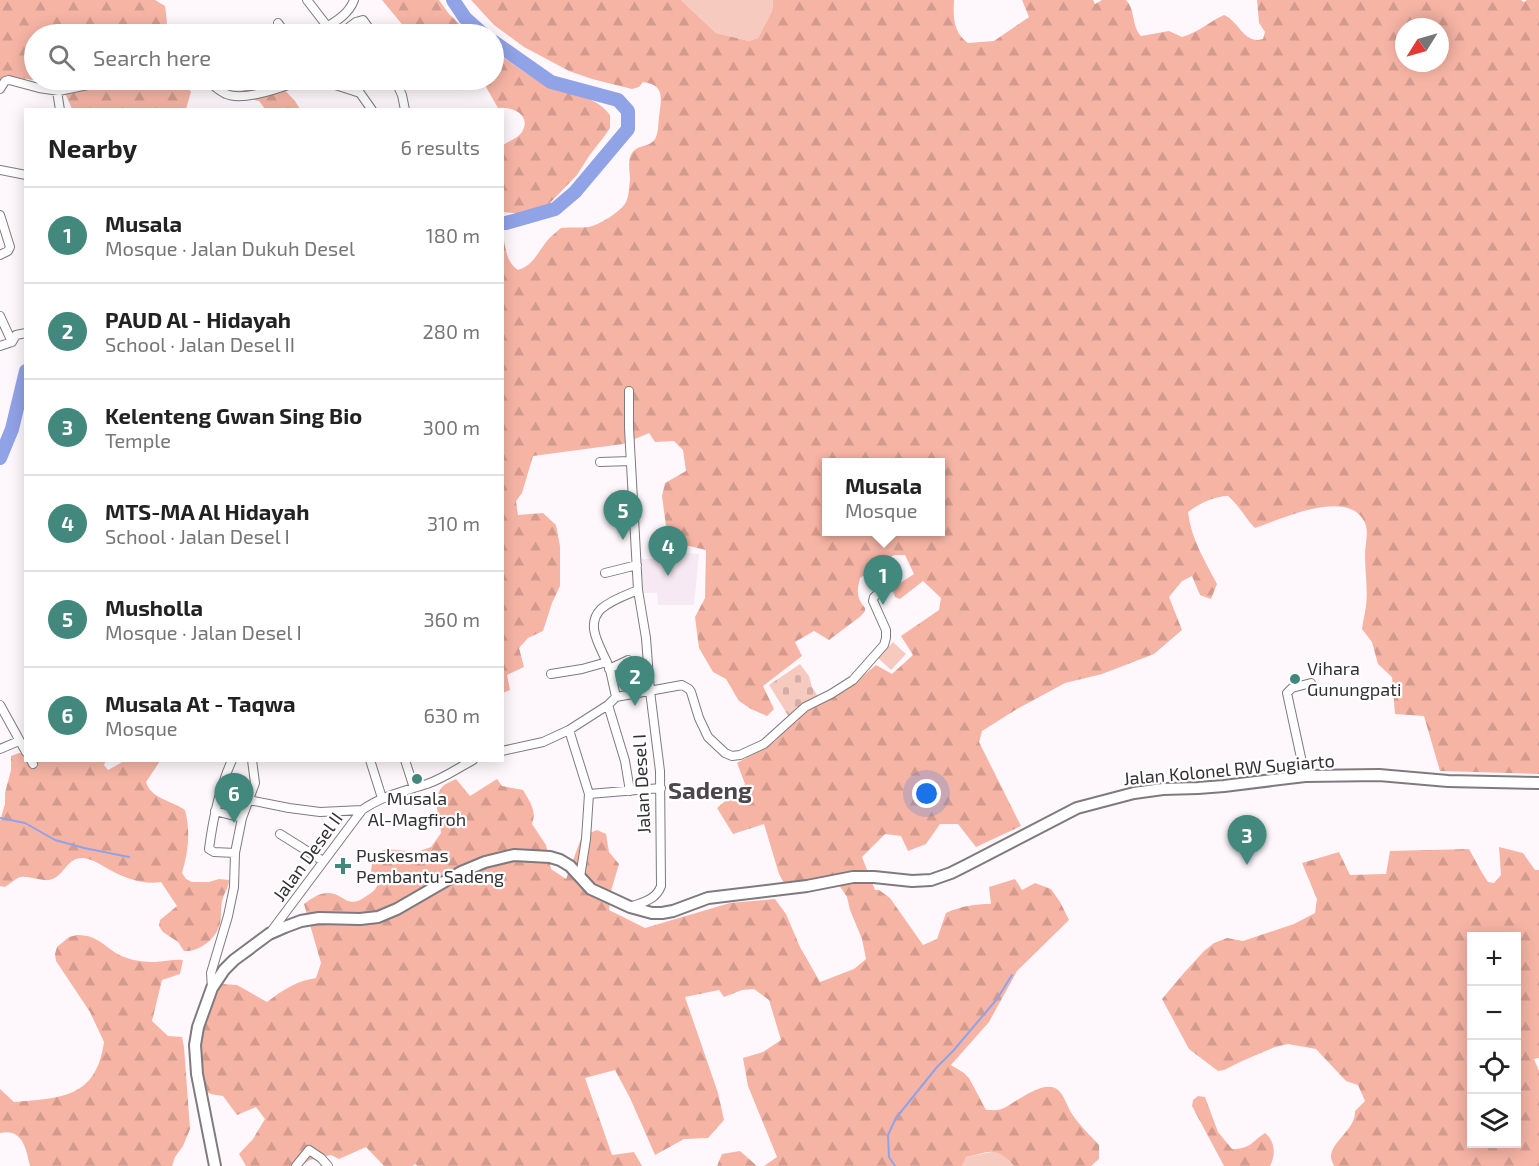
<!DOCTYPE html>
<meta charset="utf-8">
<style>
:root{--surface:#fff;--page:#f6f6f6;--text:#222;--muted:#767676;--line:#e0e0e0;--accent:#43887d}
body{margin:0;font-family:"Exo 2",sans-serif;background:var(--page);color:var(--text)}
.controls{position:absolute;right:18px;bottom:18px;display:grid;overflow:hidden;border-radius:0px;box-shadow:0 3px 15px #0003}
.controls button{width:54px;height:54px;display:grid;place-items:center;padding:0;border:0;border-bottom:2px solid var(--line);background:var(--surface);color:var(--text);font:30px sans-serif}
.compass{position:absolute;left:1395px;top:18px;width:54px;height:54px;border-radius:50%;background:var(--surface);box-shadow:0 3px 15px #0003;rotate:233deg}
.you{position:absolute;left:927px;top:794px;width:21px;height:21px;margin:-15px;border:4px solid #fff;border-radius:50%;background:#1a73e8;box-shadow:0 0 0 9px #1a73e833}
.badge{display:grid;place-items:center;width:39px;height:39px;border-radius:50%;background:var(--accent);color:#fff;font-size:20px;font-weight:700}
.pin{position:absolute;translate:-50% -50px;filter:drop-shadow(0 2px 3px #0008)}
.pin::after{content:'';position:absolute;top:32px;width:21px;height:18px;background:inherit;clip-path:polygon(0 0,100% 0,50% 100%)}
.popup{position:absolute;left:822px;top:458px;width:123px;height:78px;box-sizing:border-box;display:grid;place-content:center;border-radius:0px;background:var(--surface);filter:drop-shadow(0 2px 4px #0005);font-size:20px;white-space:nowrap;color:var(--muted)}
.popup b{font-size:22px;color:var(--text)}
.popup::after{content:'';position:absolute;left:50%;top:100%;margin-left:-12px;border:12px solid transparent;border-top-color:var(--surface)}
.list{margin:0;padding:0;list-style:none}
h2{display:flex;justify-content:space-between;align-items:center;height:78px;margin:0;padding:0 24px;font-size:26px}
h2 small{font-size:20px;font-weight:400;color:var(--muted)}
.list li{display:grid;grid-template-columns:39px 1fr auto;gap:18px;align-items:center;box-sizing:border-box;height:96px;padding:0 24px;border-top:2px solid var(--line)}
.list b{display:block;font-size:22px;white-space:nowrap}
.list p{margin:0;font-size:20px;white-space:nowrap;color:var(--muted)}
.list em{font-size:20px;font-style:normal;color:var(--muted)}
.icon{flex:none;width:33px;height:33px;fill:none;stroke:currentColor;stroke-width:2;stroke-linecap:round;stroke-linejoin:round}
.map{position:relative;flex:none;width:1539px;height:1166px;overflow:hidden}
.search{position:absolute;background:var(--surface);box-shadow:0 3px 15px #0003;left:24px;top:24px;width:480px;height:66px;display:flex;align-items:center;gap:15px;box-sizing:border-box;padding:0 21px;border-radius:33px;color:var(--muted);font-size:22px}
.panel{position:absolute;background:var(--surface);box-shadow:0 3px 15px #0003;left:24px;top:108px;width:480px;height:654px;border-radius:0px}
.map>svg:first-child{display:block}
</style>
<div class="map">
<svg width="1539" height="1166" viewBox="0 0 1539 1166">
<defs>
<pattern id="forest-firs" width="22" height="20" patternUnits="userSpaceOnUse" patternTransform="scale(1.5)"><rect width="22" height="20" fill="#f6b4a5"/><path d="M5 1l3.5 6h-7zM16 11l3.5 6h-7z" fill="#d39b8e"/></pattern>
<pattern id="cemetery-stones" width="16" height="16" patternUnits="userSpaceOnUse" patternTransform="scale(1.5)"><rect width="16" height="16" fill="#f7cac0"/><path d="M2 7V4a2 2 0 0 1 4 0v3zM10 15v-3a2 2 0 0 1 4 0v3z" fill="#d4aea5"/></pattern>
</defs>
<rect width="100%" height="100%" fill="#fef8fd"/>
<path fill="#f6e9f3" d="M 656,551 L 699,554 L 694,605 L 658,605 L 657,593 L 641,593 L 641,559 L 655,559 Z"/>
<path fill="#f7cac0" d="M 681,0 L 773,0 L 772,11 L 758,38 L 749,41 L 716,33 Z
M 893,642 L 906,654 L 891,670 L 878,658 Z
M 997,1151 L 1003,1154 L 1014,1166 L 962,1166 L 966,1157 Z"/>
<path fill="url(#forest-firs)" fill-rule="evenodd" d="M 0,0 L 155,0 L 165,6 L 167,22 L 165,34 L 34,34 L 34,80 L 183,80 L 191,92 L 186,109 L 72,109 L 61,84 L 52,81 L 4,77 L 0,82 Z
M 382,0 L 439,0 L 449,14 L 470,34 L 410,34 Z
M 471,0 L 681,0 L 716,33 L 749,41 L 758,38 L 772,11 L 773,0 L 954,0 C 953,17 953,32 968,43 L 994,41 L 1029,17 L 1022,0 L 1093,0 L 1095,4 L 1102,0 L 1126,0 C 1136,11 1131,25 1141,36 L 1169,31 L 1182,37 C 1197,33 1209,22 1224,15 C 1239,21 1244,45 1263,39 L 1265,32 L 1259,23 L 1257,0 L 1521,0 L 1524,2 L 1527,0 L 1539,0 L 1539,774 L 1440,771 L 1424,716 L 1395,714 L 1392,677 L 1378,664 L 1372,642 L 1362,629 C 1363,621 1365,613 1366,606 C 1368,589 1365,572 1365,555 C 1365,545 1369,533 1365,523 C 1349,487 1281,519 1255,528 C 1245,518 1239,505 1228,496 C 1214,496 1199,504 1188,512 C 1191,539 1205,561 1217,584 L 1211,599 L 1200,595 L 1192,576 L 1182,581 L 1169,597 L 1182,630 L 1154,654 L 1102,674 L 1065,683 L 1017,709 L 982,731 L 979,742 L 1021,826 L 976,847 L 958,824 L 940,824 L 926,844 L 908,851 L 901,836 L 885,834 L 862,857 L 875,890 L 879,890 L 890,898 L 923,945 L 937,939 L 946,913 C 961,906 975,904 991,904 L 989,887 L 1015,879 L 1022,890 L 1035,883 L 1051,889 L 1060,902 L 1069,920 L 1017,971 L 989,1022 L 951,1065 L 964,1073 L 969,1078 L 986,1110 C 992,1110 999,1111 1004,1108 C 1016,1102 1045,1078 1058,1090 C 1065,1096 1067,1107 1072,1114 C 1080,1126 1090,1135 1099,1145 L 1099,1159 L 1091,1166 L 1014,1166 C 996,1145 991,1152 966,1157 L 962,1166 L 764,1166 L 777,1157 L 748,1086 L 743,1058 L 763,1052 L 781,1040 L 769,1000 L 754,989 L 742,990 L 724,997 L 719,990 L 685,997 L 718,1093 L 724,1120 L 708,1138 L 684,1139 L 655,1155 L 630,1098 L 615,1070 L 585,1078 L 612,1155 L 634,1152 L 642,1166 L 417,1166 L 416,1164 L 412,1166 L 384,1166 L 366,1147 L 339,1159 L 331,1155 L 310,1160 L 300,1166 L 246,1166 L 239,1154 L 253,1139 L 265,1119 L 256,1107 L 237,1115 L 223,1096 C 219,1095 212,1095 209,1093 C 197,1086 200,1036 203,1023 C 206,1011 216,996 222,984 L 237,985 L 267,1002 C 283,990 296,981 316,978 L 321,963 L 304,904 C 312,898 320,892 330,893 C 345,895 348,909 365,897 C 371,893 375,891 378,884 L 371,871 L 372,864 L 370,859 L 381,851 L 387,849 L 417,852 L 431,847 L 441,833 C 440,818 431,799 443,786 C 446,783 453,781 456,779 L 470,796 L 497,779 L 502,786 L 523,790 C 530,802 537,811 532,824 L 546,845 L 551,869 L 566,879 L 582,836 L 597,830 L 606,834 L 609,852 L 619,864 L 611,891 L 609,910 L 645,928 L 730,903 L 775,899 L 786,914 L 800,947 L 820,982 L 854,969 L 866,959 L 862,939 L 850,910 L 847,897 L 833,876 L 784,883 L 779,874 L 764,824 L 733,834 L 717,808 L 745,784 L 737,763 L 774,742 L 801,715 L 846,690 L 876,665 L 892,674 L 913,655 L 901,636 L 939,610 L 941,598 L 923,581 L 900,599 L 895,597 L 893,591 L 894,587 L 914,574 L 905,555 L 894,555 L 860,578 C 857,591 856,597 865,608 L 865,611 L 861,616 L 829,640 L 814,631 L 795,642 L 802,656 L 763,686 L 774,709 L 767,716 L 751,709 L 739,701 L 726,679 L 713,672 L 699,648 L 695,617 L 705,598 L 706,550 L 668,541 L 662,496 L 665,483 L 686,471 L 683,450 L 674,441 L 655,442 L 649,433 L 623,444 L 533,456 L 522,493 L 516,501 L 518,515 L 543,513 L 556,525 L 560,546 L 560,586 L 552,603 L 543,631 L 528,638 L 519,648 L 524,667 L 507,675 L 510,690 L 503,693 L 503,235 C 506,249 506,262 518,270 C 532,266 538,253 546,242 C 550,237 556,232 561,228 C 570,227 579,228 588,227 C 598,226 622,211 626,202 C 629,197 629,186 630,180 C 630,171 627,160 632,153 C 638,144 649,148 655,139 C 659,132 658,124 659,117 C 661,100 666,85 643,82 L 639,87 L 632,89 L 592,79 L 569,71 L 524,47 L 494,25 ZM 1404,27 L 1440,27 L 1440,63 L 1404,63 ZM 826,462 L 940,462 L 940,532 L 826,532 Z
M 494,51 C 509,61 525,74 542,82 C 563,94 594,93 610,115 L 610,128 L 606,134 L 589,156 L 577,175 L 548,205 L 525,214 L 503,212 L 503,145 C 509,141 518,138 522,132 C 532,115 512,106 498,108 L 482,80 L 494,80 Z
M 264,80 L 275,80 L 295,101 L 300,109 L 265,109 L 259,101 L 241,97 L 244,89 Z
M 19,753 L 25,754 L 26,760 L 106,761 L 104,765 L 108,770 L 124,761 L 160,761 L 146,782 C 151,799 173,801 185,810 C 191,833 188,852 182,873 L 186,879 L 192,882 L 209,882 L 219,879 L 229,880 C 229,887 225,891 223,898 C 220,906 222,915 220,923 C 217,938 200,952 184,951 L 178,942 L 163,932 L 159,926 L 160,920 L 177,906 L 161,882 C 144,885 127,879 112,871 C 102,866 94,859 83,858 C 65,858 65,877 49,880 C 40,881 30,876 21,877 C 16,878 10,884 5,887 L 0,886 L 0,821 L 5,804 L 5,793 L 11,770 L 11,756 Z
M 1499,847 L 1523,853 L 1535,870 L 1539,870 L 1539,1058 L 1534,1059 L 1539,1071 L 1539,1166 L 1334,1166 C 1333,1163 1331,1160 1331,1157 C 1331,1141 1356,1130 1355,1111 L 1365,1101 L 1358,1085 L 1346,1081 L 1316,1049 L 1288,1044 L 1275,1047 L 1242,1061 L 1224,1070 L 1218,1071 L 1189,1049 L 1162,999 L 1183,974 L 1204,951 L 1214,943 L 1227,938 L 1243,941 L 1294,924 L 1315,913 L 1317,899 L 1302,863 L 1339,852 L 1350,875 L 1386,874 L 1390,851 L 1469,849 L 1481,871 L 1488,882 L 1494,883 L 1501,875 ZM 1516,936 L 1516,1144 L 1472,1144 L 1472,936 Z
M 77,935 C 102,935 107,952 127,958 C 135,961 146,962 155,962 C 164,962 173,959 183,960 L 180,974 L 162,980 L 152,1021 L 168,1036 L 182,1037 L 184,1047 L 190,1129 L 183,1146 L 175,1157 L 172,1166 L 30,1166 C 26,1149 23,1128 0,1133 L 0,1089 L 14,1102 C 62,1098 96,1098 104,1042 L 90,1012 L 56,961 L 55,954 L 57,947 L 69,937 Z
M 1198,1096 L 1205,1097 L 1218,1132 L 1232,1149 C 1251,1149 1251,1142 1265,1133 C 1275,1141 1276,1155 1270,1166 L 1224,1166 L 1192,1106 L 1193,1100 Z
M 740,1151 L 757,1166 L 717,1166 L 722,1154 Z"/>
<path fill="url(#cemetery-stones)" d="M 800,664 L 809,676 L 812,687 L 819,698 L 789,717 L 769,685 Z"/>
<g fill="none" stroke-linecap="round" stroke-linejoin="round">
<path stroke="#91a3e7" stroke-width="2" d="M 0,818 L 25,823 L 55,840 L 84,848 L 129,857
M 895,1166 L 889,1157 L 888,1135 L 896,1118 L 937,1067 L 953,1051 L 997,999 L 1012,975"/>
<path stroke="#91a3e7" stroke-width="14" d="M 453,0 L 465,18 L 483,34
M 494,42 L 551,82 L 618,100 L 628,111 L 628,129 L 575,192 L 555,209 L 506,223 L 502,223
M 0,458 L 12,429 L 26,371"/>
<defs>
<path id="street" d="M 307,0 L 327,26
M 356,22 L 363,20 L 373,34
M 278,23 L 286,34
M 315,34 C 329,25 348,17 354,0
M 340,34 L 356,22 L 365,34
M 207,80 C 213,85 218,90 226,94 C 245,102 284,86 303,80
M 307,80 L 326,82 L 360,93 L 372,110
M 352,80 L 360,93
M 395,80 L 402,95 L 405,110
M 0,89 L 5,81 L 9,80 L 39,88 L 59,91 L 111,80
M 57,91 L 60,110
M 0,170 L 26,175
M 0,215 L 10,247 L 8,251 L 0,255
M 0,316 L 12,342
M 0,346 L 12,342 L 16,335 L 26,333
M 629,391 L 629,428 L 638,590 L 646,638 L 650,691 L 660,771 L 661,886 C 656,900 643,902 630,907
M 600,462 L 631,461
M 605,573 L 637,565
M 609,669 L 628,660
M 551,674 L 582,669 L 607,662
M 616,697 C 614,688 612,678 610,670 C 604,651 583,627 601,609 C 611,600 626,595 638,590
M 0,705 L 26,752
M 608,705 L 625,761 L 630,791
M 569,730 L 589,794 L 586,839 L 580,877
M 0,749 L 19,741
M 502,751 L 543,742 L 569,730 L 608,705 L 616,697 L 682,685 L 689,689 L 691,692 L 699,718 L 708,737 L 725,753 L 732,756 L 740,755 L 764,744 L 805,707 L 831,694 L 853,680 L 884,645 L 886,638 L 886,630 L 873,601 L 874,597 L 886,587
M 31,760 L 33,764
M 232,760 C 219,789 213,818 209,849 L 214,852 L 235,853
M 370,760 L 382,798
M 405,760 L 414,788
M 1305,776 L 1287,693 L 1292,688 L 1311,683
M 589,794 L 661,788
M 249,800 L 289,808 L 320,812 L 362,810
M 215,811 L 242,818
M 280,834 L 323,861
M 270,933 L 362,810 C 382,796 404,791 427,784 C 444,778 458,768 473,760
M 212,988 L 211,973 L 228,916 L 234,887 L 235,853 L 242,818 L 255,783 L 252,760
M 296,1166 L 309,1150 L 321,1158 L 328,1166"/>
<path id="secondary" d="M 215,1166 L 197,1074 L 195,1045 L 198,1027 L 212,988 L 224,970 L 234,960 L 269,934 L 285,927 L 301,921 L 319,918 L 360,919 L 378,917 L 397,909 L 461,872 L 485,862 L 514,855 L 550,857 L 560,860 L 570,866 L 591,889 L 630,907 L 652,913 L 662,913 L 673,911 L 708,898 L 807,886 L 853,877 L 874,877 L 912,881 L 931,880 L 951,873 L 967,865 L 1077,808 L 1134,793 L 1163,789 L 1198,788 L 1224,786 L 1305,776 L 1379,775 L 1448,781 L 1539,783"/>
</defs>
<use href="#street" stroke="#7f7a7e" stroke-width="10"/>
<use href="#secondary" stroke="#7f7a7e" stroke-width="14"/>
<use href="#street" stroke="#fff" stroke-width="8"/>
<use href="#secondary" stroke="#fff" stroke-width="10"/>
</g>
<g fill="#43887d" stroke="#fff" stroke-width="2">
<circle cx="1295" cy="679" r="6"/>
<circle cx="417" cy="779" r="6"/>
<path d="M340 857h6v6h6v6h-6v6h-6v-6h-6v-6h6z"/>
</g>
<g text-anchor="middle" stroke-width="4.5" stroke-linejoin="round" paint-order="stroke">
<g font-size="18" fill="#333133" stroke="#fff" text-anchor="start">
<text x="1307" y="675">Vihara<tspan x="1307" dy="21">Gunungpati</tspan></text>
<text x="417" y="805" text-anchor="middle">Musala<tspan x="417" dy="21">Al-Magfiroh</tspan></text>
<text x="356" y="862">Puskesmas<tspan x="356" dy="21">Pembantu Sadeng</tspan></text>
</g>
<g font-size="18" fill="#333133" stroke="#fff">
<text transform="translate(1229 770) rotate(-5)" y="6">Jalan Kolonel RW Sugiarto</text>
<text transform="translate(642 784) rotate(-93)" y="6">Jalan Desel I</text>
<text transform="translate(308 857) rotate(-54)" y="6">Jalan Desel II</text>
</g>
<g font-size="24" font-weight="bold" fill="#4c474b" stroke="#fff">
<text x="710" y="799">Sadeng</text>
</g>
</g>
</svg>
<div class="controls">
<button>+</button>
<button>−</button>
<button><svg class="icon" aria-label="locate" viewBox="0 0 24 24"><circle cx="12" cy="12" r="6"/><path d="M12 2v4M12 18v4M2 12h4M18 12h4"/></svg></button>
<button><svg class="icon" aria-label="layers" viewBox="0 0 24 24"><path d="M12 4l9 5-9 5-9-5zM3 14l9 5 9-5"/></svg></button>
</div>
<svg class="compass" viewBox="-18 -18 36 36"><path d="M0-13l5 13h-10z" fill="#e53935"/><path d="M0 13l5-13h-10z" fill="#767676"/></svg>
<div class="you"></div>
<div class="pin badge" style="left:883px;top:605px">1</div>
<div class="popup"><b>Musala</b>Mosque</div>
<div class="pin badge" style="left:635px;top:706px">2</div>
<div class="pin badge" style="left:1247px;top:865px">3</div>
<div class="pin badge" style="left:668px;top:576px">4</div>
<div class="pin badge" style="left:623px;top:540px">5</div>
<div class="pin badge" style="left:234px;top:823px">6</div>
<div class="search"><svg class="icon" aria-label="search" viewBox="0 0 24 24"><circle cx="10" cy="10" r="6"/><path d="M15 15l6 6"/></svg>Search here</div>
<section class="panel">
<h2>Nearby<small>6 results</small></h2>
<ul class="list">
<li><span class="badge">1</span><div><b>Musala</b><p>Mosque · Jalan Dukuh Desel</p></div><em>180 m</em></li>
<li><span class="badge">2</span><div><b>PAUD Al - Hidayah</b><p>School · Jalan Desel II</p></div><em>280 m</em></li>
<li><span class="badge">3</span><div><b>Kelenteng Gwan Sing Bio</b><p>Temple</p></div><em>300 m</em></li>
<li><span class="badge">4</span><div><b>MTS-MA Al Hidayah</b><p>School · Jalan Desel I</p></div><em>310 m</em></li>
<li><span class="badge">5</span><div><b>Musholla</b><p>Mosque · Jalan Desel I</p></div><em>360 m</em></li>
<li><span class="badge">6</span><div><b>Musala At - Taqwa</b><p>Mosque</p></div><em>630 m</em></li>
</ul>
</section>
</div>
